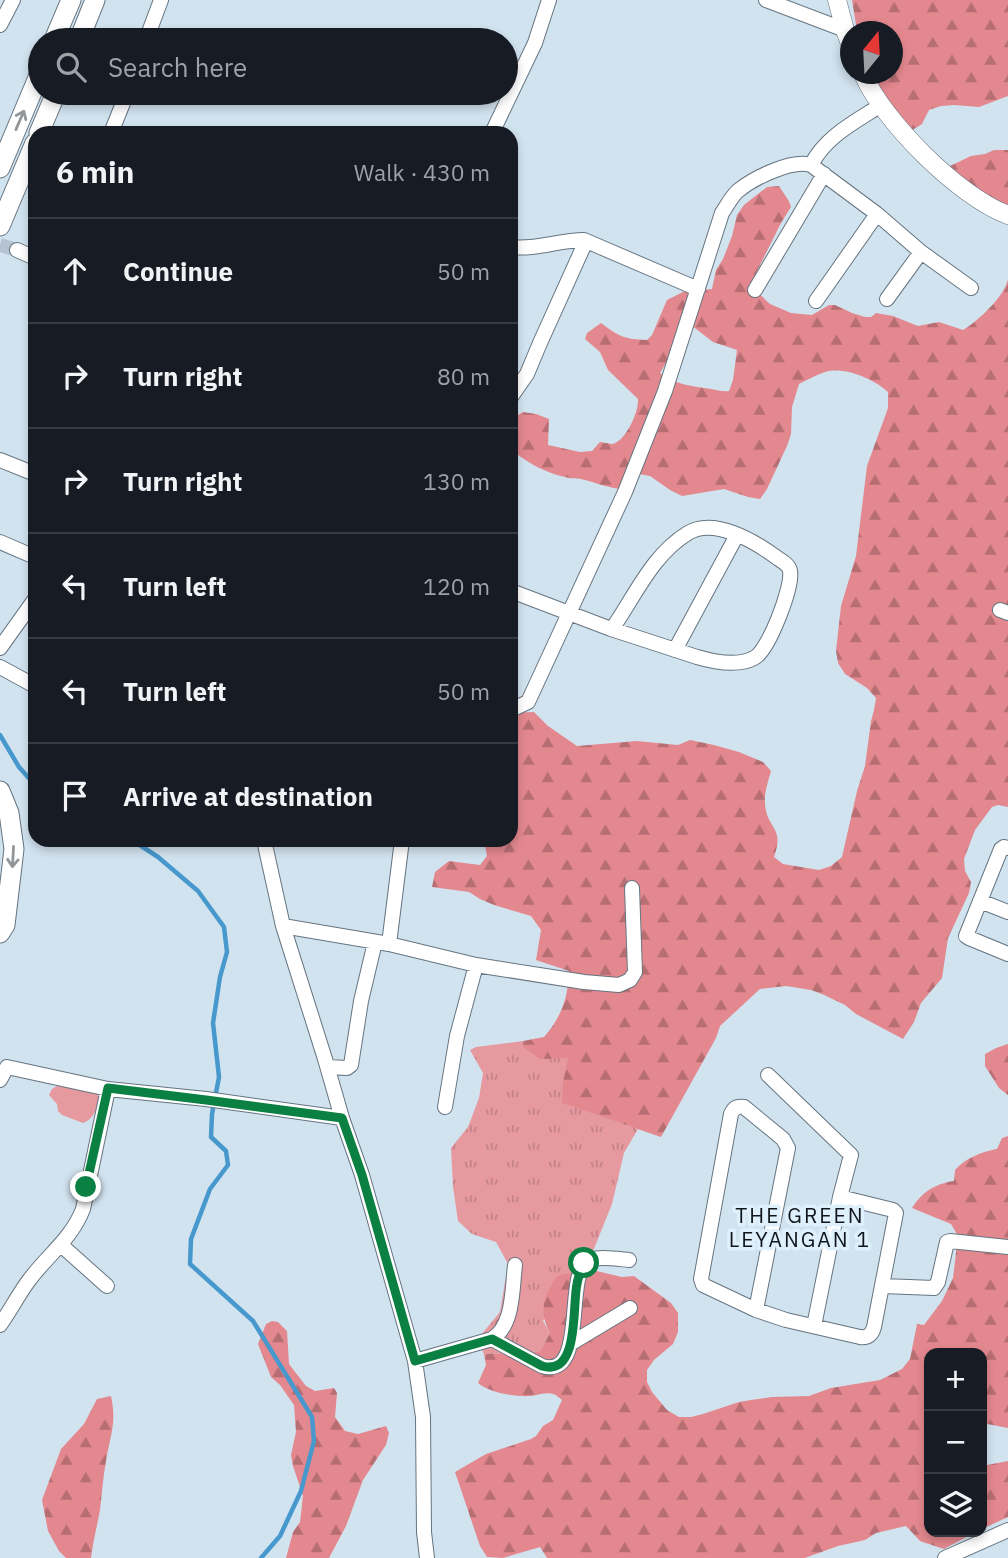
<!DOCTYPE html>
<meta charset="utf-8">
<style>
:root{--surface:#171b24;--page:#20242c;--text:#f1f3f6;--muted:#9ea1a6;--line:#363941}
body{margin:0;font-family:"IBM Plex Sans",sans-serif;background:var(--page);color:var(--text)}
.controls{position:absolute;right:21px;bottom:21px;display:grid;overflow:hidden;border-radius:14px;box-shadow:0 4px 10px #0003}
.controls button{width:63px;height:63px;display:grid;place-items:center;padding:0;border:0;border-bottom:2px solid var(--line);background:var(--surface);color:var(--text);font:35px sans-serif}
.compass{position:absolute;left:840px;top:21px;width:63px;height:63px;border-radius:50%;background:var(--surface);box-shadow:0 4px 10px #0003;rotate:18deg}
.stop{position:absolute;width:21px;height:21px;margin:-16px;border:5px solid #0b8043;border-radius:50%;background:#fff}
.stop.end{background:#0b8043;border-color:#fff;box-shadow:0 2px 7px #0008}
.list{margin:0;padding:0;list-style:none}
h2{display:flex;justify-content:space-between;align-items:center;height:91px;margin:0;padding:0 28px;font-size:30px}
h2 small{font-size:23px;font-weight:400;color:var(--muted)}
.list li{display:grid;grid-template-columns:46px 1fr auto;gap:21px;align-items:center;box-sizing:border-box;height:105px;padding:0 28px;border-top:2px solid var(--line)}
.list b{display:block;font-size:26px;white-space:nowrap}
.list em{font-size:23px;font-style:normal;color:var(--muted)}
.icon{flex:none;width:38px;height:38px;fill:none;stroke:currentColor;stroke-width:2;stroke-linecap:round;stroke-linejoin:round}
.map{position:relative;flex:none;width:1008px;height:1558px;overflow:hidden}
.search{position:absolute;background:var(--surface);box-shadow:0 4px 10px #0003;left:28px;top:28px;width:490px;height:77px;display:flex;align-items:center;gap:18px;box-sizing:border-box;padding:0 24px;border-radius:38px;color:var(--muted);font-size:26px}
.panel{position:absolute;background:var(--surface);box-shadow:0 4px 10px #0003;left:28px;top:126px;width:490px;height:721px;border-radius:21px}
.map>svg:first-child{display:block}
</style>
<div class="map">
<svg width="1008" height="1558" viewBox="0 0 1008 1558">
<defs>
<pattern id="grass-tufts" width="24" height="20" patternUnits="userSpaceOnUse" patternTransform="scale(1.75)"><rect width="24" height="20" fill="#e6999e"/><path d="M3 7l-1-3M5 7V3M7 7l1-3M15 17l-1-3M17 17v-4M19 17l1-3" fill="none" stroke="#c48388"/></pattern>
<pattern id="forest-firs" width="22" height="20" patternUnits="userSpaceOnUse" patternTransform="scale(1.75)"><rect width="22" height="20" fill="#e3888e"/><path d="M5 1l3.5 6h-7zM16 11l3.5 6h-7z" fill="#b76e73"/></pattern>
</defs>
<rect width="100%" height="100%" fill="#d2e3f0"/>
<path fill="url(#grass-tufts)" d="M 523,1041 L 523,1047 L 569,1058 L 563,1082 L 563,1103 L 638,1129 L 624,1153 L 612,1204 L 589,1261 L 543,1321 L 550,1333 L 540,1351 L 521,1353 L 484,1354 L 479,1344 L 481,1335 L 500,1312 L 508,1264 L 496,1242 L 472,1234 L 458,1221 L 453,1187 L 451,1148 L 468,1127 L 479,1098 L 483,1073 L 470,1050 L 476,1047 Z"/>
<path fill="url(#forest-firs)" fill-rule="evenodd" d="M 852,0 L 1008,0 L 1008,96 L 979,107 L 954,105 L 941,106 L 929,110 L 922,124 L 911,131 L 869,74 L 892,74 L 892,32 L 857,31 Z
M 994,150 L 1008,150 L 1008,207 L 976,189 L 950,166 L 971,156 L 985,154 Z
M 779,186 C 783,193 789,199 791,207 L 781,223 L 750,285 L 770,304 L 791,313 L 812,315 L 829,305 L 835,305 L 852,313 L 865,317 L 871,317 L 876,313 L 893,316 L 918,326 L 939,322 L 963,330 C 978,321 1005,296 1008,279 L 1008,807 L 998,805 L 992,807 L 975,830 L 964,859 L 965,871 L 971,882 L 969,893 L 948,938 L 942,978 L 921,1003 L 914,1022 L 903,1039 L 856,1014 L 845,1005 L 822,994 L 811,990 L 786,986 L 760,989 L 720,1026 L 716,1038 L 661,1137 L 562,1103 L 563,1082 L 568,1058 L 540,1059 L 523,1047 L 523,1041 L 544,1037 C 562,1016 568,998 569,971 L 536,960 L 541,930 L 531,916 L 494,905 L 480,899 L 469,892 L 432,887 L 435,872 L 449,861 L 480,865 L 487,856 L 484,840 L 511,840 L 511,713 L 534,712 L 548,726 L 577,746 L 637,741 L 678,745 L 690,740 L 714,745 L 739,752 L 763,762 L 771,771 C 768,782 764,793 765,804 C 767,830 785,826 774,857 L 783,864 L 819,870 L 831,866 L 842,857 L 857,791 L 865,766 L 871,721 L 874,710 L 876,698 L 867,688 L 845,674 L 838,663 L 836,651 L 841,606 L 856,556 L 867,466 L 888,408 L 888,392 C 874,379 844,366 825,372 C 816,375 807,380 799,384 L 792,407 L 791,434 L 787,446 L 767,489 L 760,499 L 748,497 L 724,489 L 682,496 L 670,490 L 650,476 L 639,474 L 619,489 C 606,487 594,482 581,479 C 576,478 570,479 565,477 C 546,473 525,462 511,449 L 511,420 L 523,412 L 536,414 L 549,419 L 548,445 L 580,452 L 592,451 L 600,442 C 601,442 611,444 612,444 C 625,442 639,412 638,399 L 608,370 L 600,352 L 585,339 L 587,333 L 601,323 C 620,337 624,339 647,340 L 652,335 L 667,300 L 683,292 L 712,289 L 716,270 L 723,259 L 732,236 L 737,215 L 744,205 L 767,187 ZM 691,325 L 713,342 L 737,350 L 733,380 L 729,391 C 722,392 718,390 711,389 C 693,386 675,385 660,373 L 671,354 Z
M 1008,1044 L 1008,1095 L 999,1088 L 985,1066 L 985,1054 L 996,1048 Z
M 1008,1136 L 1008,1428 L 982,1423 L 982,1353 L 929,1353 L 929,1532 L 976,1532 L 944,1549 L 920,1541 L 906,1526 L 876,1533 L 865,1540 L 838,1546 L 805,1558 L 547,1558 L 540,1547 L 503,1558 L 487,1557 L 480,1546 L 455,1472 L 486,1454 L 531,1439 L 536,1436 L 543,1426 L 553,1420 L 562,1400 C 559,1398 557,1395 553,1394 C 547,1392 538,1395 531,1396 C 515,1397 490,1393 478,1383 L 486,1365 L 484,1354 L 521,1353 L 540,1351 L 550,1333 C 538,1311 544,1296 557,1276 L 588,1269 L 622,1277 L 634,1276 L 671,1303 L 678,1313 L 678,1332 L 673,1344 L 654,1360 L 647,1370 L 647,1382 L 652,1392 L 667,1410 L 679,1417 L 691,1417 L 703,1414 L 739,1402 L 751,1400 L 772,1397 L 809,1396 L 831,1388 L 880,1380 L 902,1369 L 910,1359 L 917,1324 L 924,1325 L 942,1301 L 953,1278 L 958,1236 L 951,1224 L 912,1208 C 923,1191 935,1184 954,1181 L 955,1170 C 966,1158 981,1152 997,1149 L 1002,1138 Z
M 272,1321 L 278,1322 L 287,1331 L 289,1364 L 306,1386 L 315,1391 L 334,1388 L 337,1393 L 335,1417 L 345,1431 L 358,1434 L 386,1426 L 389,1433 L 386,1445 L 363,1480 L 346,1526 L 329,1558 L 286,1558 L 293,1532 L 300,1522 L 303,1496 L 293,1466 L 291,1455 L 296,1432 L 294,1405 L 280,1385 L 271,1377 L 258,1344 L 266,1324 Z
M 111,1396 C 117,1424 110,1435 106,1461 C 103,1477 102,1493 100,1510 C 97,1526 93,1542 91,1558 L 66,1558 L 59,1551 L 48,1531 L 42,1500 L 61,1449 L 84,1424 L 97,1399 Z
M 1008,1461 L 1008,1517 L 982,1529 L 982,1466 Z"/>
<path fill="#e6999e" d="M 57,1086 L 95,1092 L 100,1097 C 97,1108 94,1119 83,1123 L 62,1115 L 58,1111 L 57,1104 L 49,1095 L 52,1089 Z"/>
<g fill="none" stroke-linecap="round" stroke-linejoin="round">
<path stroke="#4798cd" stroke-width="4.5" d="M 0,735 L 19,767 L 35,785
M 132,840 L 158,857 L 198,891 L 224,927 L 227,952 L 220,977 L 213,1023 L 219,1077 L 212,1114 L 211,1137 L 226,1151 L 228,1165 L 210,1189 L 191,1239 L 190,1264 L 253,1321 L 312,1417 L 314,1441 L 301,1491 L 280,1536 L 261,1558"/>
<path stroke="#b5c4d0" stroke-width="14" stroke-dasharray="14 7" stroke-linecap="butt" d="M 0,245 L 17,250"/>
<defs>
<path id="minor" d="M 766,0 L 845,30
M 0,25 L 13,0
M 146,40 L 161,0
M 881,105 C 855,122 826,136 811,165 L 877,214 L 921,252 L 971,288
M 111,133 L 127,93
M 492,133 L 535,43 L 549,0
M 511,247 C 536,250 559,240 584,240 L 698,289
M 17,250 L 35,258
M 755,290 L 824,174
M 887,299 L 921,252
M 816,301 L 877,214
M 511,397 L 527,374 L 540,343 L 586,241
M 0,460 L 35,474
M 0,542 L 35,557
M 511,591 L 611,629 L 697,657 C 714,662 737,667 754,658 C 768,652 793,587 790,571 C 789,564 781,561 776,557 C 754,541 714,517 688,533 C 652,555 635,596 612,629
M 1000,610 L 1008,613
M 0,648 L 35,599
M 675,650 L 737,535
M 0,667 L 35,686
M 511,710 L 528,702 L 625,492 L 665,391 L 722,213 C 727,206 732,195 739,190 C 754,178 792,159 811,165
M 264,840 L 283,926 L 325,1059 L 342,1118 L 362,1175 L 415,1361 L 423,1417 L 424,1532 L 427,1558
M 1008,848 L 1004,847 L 1001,849 L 966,936 L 969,938 L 1008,954
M 980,901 L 1008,912
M 283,926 L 389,944 L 476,965 L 584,982 L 619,985 L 630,980 L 635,972 L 632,888
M 389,944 L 402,840
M 328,1067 L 347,1068 L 351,1065 L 361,1001 L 375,942
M 768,1075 L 851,1155 L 840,1197 L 814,1326
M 0,1080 L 7,1067 L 108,1089 L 206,1099 L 342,1118
M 445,1107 L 457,1036 L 476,965
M 61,1245 L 107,1286
M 883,1286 L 934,1288 L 938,1282 L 947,1242 L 950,1241 L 1008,1247
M 756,1310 L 788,1148 L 783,1139 L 744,1107 C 736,1106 734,1108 731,1114 L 701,1279 L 703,1285 L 756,1310 L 786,1320 L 860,1337 C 868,1338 872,1334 874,1327 L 896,1213 L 893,1210 L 840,1197
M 0,1325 C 11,1310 19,1293 30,1279 C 48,1255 72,1238 83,1209 L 108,1089
M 492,1339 L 542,1366 C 587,1379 565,1281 586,1262 C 594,1255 618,1259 629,1260
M 570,1344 L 630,1308
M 415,1361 L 492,1339 C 514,1325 512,1289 515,1265
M 945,1558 L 1008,1530"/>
<path id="major" d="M 837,0 L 845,30 L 850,44
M 863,74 C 883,121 959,197 1008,215"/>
<path id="highway" d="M 54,40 L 71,0
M 79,40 L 95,0
M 39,133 L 56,93
M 0,168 L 40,73
M 0,226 L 35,143
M 0,791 L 9,813 L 14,849 L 5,925 L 0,933"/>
</defs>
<use href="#minor" stroke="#657480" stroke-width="16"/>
<use href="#major" stroke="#657480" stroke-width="19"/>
<use href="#highway" stroke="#657480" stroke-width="21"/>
<use href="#minor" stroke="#fff" stroke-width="14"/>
<use href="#major" stroke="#fff" stroke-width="18"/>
<use href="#highway" stroke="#fff" stroke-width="19"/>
</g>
<defs><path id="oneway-shaft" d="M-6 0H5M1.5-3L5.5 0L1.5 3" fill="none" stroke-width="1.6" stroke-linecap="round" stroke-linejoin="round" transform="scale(1.75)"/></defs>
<g stroke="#939698">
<use href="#oneway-shaft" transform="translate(20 120) rotate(-67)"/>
<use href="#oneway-shaft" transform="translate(13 857) rotate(93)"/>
</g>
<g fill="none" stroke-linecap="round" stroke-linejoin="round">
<path stroke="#0b8043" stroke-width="9" d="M 86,1187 L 108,1088 L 206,1100 L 342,1118 L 362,1175 L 415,1361 L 492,1339 L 542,1366 C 580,1377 572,1305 577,1284 C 578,1277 581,1270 584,1263"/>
</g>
<g text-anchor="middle" stroke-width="7" stroke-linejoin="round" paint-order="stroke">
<g font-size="21" letter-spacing="2" fill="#10161b" stroke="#dff0fd">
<text x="800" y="1223">THE GREEN<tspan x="800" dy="24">LEYANGAN 1</tspan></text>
</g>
</g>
</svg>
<div class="controls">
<button>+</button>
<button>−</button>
<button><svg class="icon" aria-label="layers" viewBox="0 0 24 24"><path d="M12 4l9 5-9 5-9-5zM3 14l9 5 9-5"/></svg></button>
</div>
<svg class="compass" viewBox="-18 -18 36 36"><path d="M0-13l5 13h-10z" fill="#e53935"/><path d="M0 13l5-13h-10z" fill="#9ea1a6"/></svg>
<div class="stop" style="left:584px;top:1263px"></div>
<div class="stop end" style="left:86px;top:1187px"></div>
<div class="search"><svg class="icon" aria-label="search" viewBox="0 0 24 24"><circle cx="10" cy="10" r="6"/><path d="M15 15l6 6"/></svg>Search here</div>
<section class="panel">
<h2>6 min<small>Walk · 430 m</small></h2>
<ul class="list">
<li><svg class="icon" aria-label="ahead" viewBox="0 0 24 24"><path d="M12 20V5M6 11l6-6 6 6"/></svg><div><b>Continue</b></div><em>50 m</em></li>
<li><svg class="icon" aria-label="right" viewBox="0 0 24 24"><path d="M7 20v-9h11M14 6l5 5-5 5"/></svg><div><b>Turn right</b></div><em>80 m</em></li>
<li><svg class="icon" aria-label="right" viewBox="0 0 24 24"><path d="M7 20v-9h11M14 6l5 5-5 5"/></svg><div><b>Turn right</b></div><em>130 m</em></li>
<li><svg class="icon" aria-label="left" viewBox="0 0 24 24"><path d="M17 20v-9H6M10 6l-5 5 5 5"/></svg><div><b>Turn left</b></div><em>120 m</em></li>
<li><svg class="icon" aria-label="left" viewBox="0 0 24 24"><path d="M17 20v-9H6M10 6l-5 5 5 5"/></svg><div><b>Turn left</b></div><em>50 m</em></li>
<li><svg class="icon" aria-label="arrive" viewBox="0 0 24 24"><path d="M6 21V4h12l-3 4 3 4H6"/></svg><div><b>Arrive at destination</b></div></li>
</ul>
</section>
</div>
